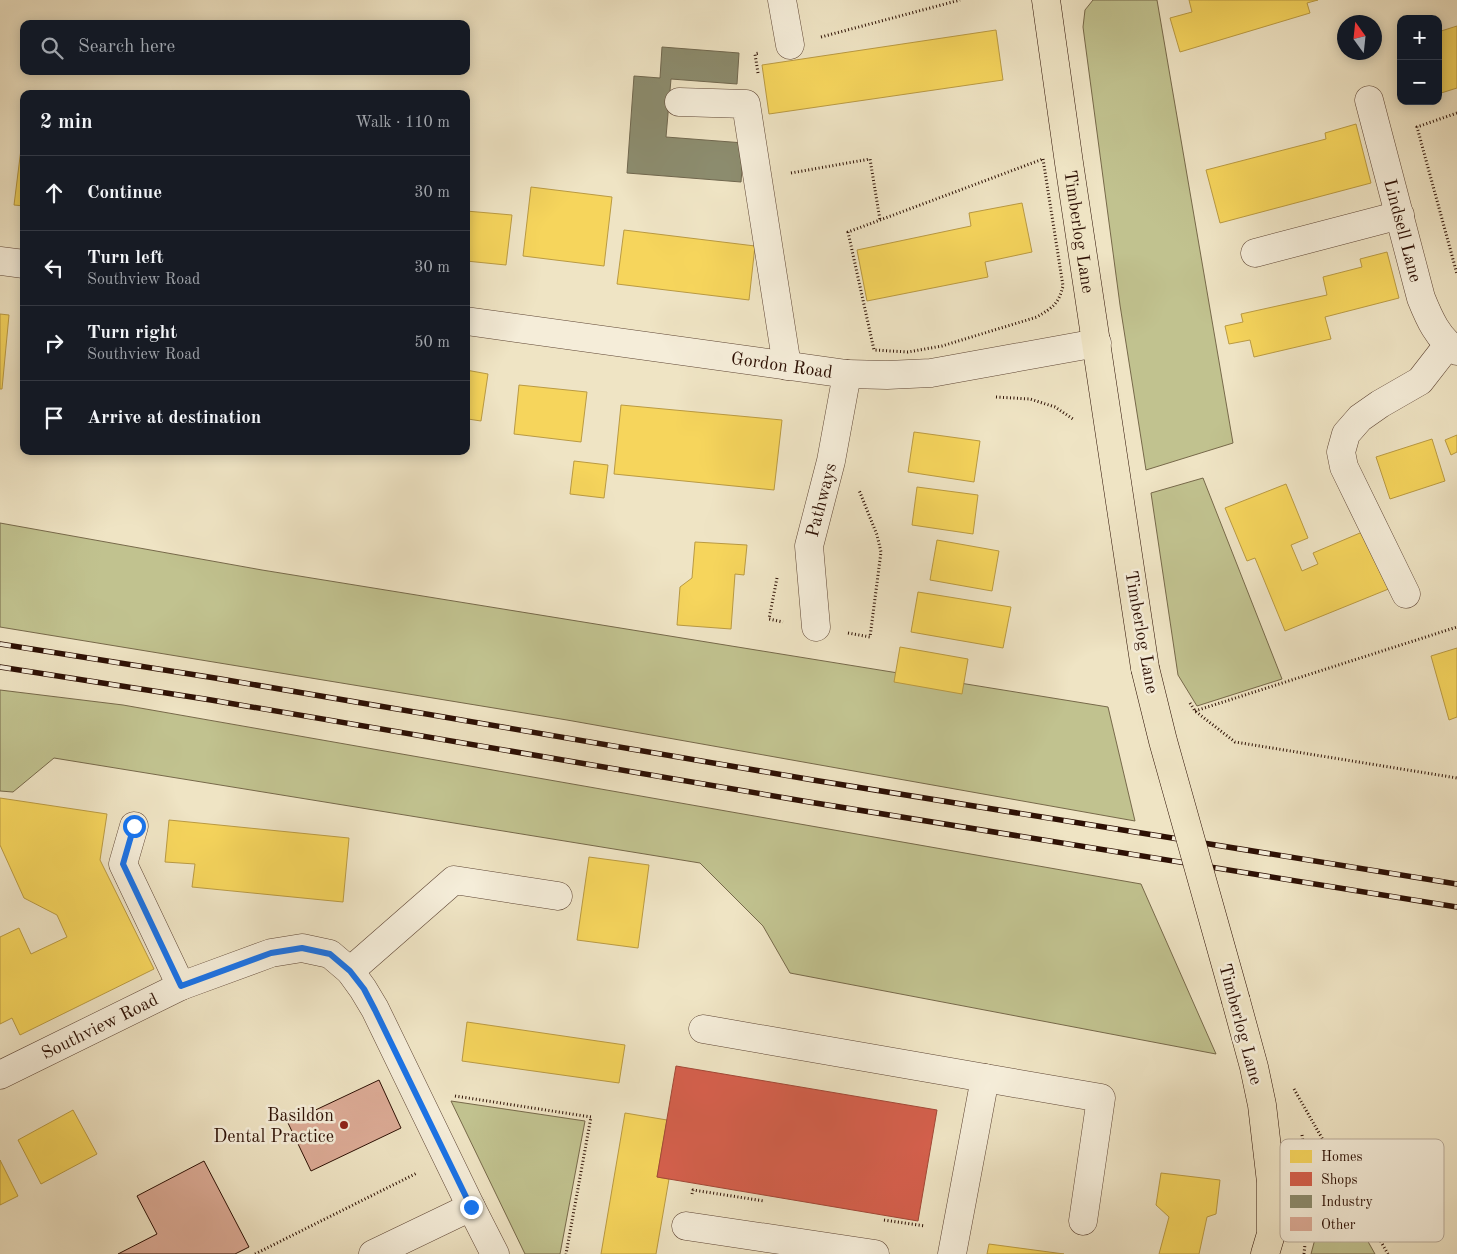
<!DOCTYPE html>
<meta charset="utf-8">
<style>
:root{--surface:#171b24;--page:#242831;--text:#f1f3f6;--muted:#9ea1a6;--line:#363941}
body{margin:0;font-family:"Old Standard TT",serif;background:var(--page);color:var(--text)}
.controls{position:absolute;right:15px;top:15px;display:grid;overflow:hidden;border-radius:10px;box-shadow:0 2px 12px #0003}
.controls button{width:45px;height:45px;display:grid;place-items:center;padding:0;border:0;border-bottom:1px solid var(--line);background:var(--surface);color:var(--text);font:25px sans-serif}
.compass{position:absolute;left:1337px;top:15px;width:45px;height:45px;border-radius:50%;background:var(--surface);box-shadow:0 2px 12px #0003;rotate:345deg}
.stop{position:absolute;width:15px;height:15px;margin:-11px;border:4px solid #1a73e8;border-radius:50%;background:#fff}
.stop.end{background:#1a73e8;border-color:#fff;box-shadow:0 1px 5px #0008}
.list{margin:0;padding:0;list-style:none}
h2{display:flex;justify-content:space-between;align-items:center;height:65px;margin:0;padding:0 20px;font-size:21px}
h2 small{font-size:16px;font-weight:400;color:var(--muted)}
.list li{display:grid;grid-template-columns:32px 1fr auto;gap:15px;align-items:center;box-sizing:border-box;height:75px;padding:0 20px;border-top:1px solid var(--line)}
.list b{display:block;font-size:19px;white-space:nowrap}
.list p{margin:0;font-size:16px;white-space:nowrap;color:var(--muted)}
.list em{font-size:16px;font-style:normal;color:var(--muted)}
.icon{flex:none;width:28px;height:28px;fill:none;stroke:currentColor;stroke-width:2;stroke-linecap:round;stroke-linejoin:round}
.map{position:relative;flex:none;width:1457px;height:1254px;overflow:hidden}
.search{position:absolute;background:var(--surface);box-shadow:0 2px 12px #0003;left:20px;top:20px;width:450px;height:55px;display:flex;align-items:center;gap:12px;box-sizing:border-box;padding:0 18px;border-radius:10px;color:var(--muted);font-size:19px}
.panel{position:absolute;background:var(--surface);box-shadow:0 2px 12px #0003;left:20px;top:90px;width:450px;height:365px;border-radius:10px}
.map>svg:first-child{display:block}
</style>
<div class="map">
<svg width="1457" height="1254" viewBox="0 0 1457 1254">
<rect width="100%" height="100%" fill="#efe4c4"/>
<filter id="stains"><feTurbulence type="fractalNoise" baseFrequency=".004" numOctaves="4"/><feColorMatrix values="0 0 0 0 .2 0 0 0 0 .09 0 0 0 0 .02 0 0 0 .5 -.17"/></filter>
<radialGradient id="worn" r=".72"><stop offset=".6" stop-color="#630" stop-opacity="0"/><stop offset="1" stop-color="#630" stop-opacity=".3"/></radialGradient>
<path fill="#c1c28f" stroke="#77694a" d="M 1093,0 L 1157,0 L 1233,443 L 1146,470 L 1120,305 L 1083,27 L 1085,10 Z
M 1203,478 L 1282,679 L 1197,706 L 1178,675 L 1151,493 Z
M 0,523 L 262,570 L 1108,707 L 1135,821 L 567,720 L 0,627 Z
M 0,690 L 123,705 L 1141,884 L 1216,1054 L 790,973 L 763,926 L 700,863 L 54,758 L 13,792 L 0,791 Z
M 451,1101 L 585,1121 L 560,1254 L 525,1254 Z
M 1319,1188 L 1339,1190 L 1375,1254 L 1311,1254 L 1315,1239 Z"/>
<path fill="#f6d55c" stroke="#ba9a42" d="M 1189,0 L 1318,0 L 1307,3 L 1310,13 L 1180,52 L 1170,18 L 1192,12 Z
M 1457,26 L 1457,88 L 1438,94 L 1438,32 Z
M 996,30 L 1003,80 L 769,114 L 762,65 Z
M 1356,124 L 1371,183 L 1220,223 L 1206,170 L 1326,139 L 1325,133 Z
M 24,125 L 24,206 L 14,205 Z
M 531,187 L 612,197 L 604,266 L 523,256 Z
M 1022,203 L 1032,252 L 985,262 L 988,277 L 867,301 L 857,250 L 971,226 L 969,213 Z
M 466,211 L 512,215 L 506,265 L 466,261 Z
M 624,230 L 755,246 L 749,300 L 617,284 Z
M 1387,252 L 1399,298 L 1325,317 L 1331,339 L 1254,357 L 1250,340 L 1229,344 L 1225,326 L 1243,322 L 1241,314 L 1327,295 L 1323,277 L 1362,267 L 1360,259 Z
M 0,314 L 9,315 L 2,389 L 0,389 Z
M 466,370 L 488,374 L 481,421 L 468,419 L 466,428 Z
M 519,385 L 587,392 L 581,442 L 514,434 Z
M 621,405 L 782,420 L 774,490 L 614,474 Z
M 914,432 L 980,441 L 974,482 L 908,472 Z
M 1457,435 L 1457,452 L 1451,455 L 1445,440 Z
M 1432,439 L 1445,481 L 1390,499 L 1376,457 Z
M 574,461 L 608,465 L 604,498 L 570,494 Z
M 1286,484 L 1308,538 L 1291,545 L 1302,571 L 1318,564 L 1313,553 L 1367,530 L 1391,588 L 1285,631 L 1255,558 L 1247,561 L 1225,508 Z
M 917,487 L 978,495 L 973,534 L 912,525 Z
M 937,540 L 999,551 L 992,591 L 930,580 Z
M 695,542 L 747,545 L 744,575 L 735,574 L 731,629 L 677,625 L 680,587 L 692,578 Z
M 918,592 L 1011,607 L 1003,648 L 911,632 Z
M 900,647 L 968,659 L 962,694 L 894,682 Z
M 1457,648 L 1457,717 L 1449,720 L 1431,656 Z
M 0,798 L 107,814 L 100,860 L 154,969 L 20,1035 L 12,1018 L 0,1024 L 0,937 L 19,928 L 31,954 L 67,937 L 57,915 L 24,898 L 0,845 Z
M 169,820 L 349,838 L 343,902 L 192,887 L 195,864 L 165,862 Z
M 589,857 L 649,865 L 638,948 L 577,940 Z
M 467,1022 L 625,1045 L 619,1083 L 462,1061 Z
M 73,1110 L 97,1154 L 41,1184 L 18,1140 Z
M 625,1113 L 667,1120 L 657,1177 L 669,1179 L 656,1254 L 601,1254 Z
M 0,1160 L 18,1196 L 0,1205 Z
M 1161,1173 L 1220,1180 L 1216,1214 L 1207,1217 L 1199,1254 L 1159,1254 L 1169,1217 L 1156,1205 Z
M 989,1244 L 1064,1254 L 987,1254 Z"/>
<path fill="#d6604d" stroke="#a34837" d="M 676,1066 L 937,1110 L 918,1221 L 657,1177 Z"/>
<path fill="#8c8c6e" stroke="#70674e" d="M 662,47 L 739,53 L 737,84 L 671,79 L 666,137 L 744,143 L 741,182 L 627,173 L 634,76 L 660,78 Z"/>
<path fill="#dcab96" stroke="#2d1004" d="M 379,1080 L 401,1128 L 311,1171 L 288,1123 Z
M 204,1161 L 249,1247 L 235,1254 L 118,1254 L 157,1234 L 137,1196 Z"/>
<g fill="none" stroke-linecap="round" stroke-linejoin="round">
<defs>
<g id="minor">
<path d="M 782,0 L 790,45"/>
<path id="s1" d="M 1369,100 L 1421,298 C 1429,318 1438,339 1457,351"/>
<path d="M 679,102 L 746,104 L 787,366"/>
<path d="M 1255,253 L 1400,215"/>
<path d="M 0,261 L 24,264"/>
<path id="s2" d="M 466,321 L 847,374 L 887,375 L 931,373 L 1097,343"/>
<path d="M 1406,594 L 1344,467 L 1341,452 L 1346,434 L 1360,418 L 1380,404 L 1420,381 L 1448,345"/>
<path id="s3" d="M 816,627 L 809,546 L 831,461 L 847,374"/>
<path d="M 134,826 L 123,864 L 181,986"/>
<path d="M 350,971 L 454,880 L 558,896"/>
<path d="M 703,1029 L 985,1078 L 952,1254"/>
<path id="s4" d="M 0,1075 L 181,986 L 271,953 L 302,948 L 330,954 L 350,971 L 363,989 L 375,1009 L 471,1207 L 495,1254"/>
<path d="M 985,1078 L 1101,1098 L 1083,1221"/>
<path d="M 686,1226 L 875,1254"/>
<path d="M 373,1254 L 471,1207"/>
</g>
<g id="major">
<path id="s5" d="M 1046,0 L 1069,163 L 1145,668"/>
<path d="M 1236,1001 L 1254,1067 L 1262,1105 L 1271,1182 L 1271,1234 L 1265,1254"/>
</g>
</defs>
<use href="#minor" stroke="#5e4534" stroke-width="29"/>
<use href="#major" stroke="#2d1004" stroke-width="29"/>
<path stroke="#2d1004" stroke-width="3" stroke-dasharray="1 2.5" stroke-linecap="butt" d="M 821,37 L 960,0
M 758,73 L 755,54 L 759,53
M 1457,113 L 1417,127 L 1457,274
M 1043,159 L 1063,286 C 1058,305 1053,307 1037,317 L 942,346 L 908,352 L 874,350 L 848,232 Z
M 791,173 L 870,159 L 880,220
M 996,397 L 1030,399 L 1055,407 L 1073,419
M 777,578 L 769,619 L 783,622
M 848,633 L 870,637 L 881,552 L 877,535 L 859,490
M 1190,703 L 1195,711 L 1235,742 L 1457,778
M 1195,711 L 1457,627
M 1294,1089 L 1388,1254
M 455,1096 L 591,1117 L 566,1254
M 1302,1135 C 1307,1167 1312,1201 1307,1233
M 692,1194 L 693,1190 L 764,1201
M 884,1220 L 925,1226
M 255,1254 L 417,1173
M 1304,1254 L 1305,1244"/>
<use href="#minor" stroke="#f5edd9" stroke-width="28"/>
<use href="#major" stroke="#efe4c4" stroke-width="28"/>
<defs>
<path id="rail" d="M 0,644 L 215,678 L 813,780 L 1457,884
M 0,667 L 211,700 L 809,802 L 1457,907"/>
</defs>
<use href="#rail" stroke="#2d1004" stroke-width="5.5"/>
<use href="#rail" stroke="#f5edd9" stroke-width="4" stroke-dasharray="11" stroke-linecap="butt"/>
<defs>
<path id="major-bridge" d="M 1145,668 L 1163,741 L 1236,1001"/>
</defs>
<use href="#major-bridge" stroke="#2d1004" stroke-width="29" stroke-linecap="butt"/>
<use href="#major-bridge" stroke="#efe4c4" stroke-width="28"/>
</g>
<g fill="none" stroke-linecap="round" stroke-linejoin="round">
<path stroke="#1a73e8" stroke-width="6" d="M 134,826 L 123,864 L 181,986 L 271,953 L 302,948 L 330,954 L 350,971 L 364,989 L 375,1010 L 471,1207"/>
</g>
<circle fill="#8f2418" stroke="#f5edd9" stroke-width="2" cx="344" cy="1125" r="5"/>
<g text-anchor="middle" stroke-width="5" stroke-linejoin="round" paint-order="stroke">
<g font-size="18" fill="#2d1004" stroke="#f5edd9">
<text dy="6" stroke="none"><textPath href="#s1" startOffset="135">Lindsell Lane</textPath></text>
<text dy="6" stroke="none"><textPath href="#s5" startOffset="234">Timberlog Lane</textPath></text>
<text dy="6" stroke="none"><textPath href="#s2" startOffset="319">Gordon Road</textPath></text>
<text dy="6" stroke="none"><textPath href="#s3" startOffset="129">Pathways</textPath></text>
<text transform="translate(1142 632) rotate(80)" y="6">Timberlog Lane</text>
<text transform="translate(1241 1024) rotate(75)" y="6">Timberlog Lane</text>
<text dy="6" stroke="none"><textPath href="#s4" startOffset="111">Southview Road</textPath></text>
</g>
<g font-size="18" fill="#2d1004" stroke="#f5edd9" text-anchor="end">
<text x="334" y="1121">Basildon<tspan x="334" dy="21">Dental Practice</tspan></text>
</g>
</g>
<rect x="1280" y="1139" width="164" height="103" rx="8" fill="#f5edd9" stroke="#b9ab99" stroke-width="1"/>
<rect x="1290" y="1150" width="22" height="13" fill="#f6d55c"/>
<rect x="1290" y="1172" width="22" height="14" fill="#d6604d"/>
<rect x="1290" y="1195" width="22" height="13" fill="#8c8c6e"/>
<rect x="1290" y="1217" width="22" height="14" fill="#dcab96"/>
<g font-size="14" fill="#2d1004">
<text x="1321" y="1161">Homes</text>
<text x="1321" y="1184">Shops</text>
<text x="1321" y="1206">Industry</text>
<text x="1321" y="1229">Other</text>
</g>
<rect width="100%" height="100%" filter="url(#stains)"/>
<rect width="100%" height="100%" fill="url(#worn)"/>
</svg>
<div class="controls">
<button>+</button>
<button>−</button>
</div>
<svg class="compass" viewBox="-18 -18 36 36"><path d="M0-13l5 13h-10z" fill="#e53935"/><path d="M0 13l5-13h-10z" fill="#9ea1a6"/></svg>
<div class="stop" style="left:134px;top:826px"></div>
<div class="stop end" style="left:471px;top:1207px"></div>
<div class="search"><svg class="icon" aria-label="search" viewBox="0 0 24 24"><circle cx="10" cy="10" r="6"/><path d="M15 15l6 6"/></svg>Search here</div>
<section class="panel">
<h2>2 min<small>Walk · 110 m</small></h2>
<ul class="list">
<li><svg class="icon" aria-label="ahead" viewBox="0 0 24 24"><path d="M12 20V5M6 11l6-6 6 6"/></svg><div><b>Continue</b></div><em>30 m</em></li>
<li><svg class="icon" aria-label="left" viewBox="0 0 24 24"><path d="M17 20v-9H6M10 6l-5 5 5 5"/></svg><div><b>Turn left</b><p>Southview Road</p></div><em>30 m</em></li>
<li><svg class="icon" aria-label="right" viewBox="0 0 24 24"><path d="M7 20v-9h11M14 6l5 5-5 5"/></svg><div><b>Turn right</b><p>Southview Road</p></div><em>50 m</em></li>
<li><svg class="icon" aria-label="arrive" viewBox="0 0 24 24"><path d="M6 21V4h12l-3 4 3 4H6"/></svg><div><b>Arrive at destination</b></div></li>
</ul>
</section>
</div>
